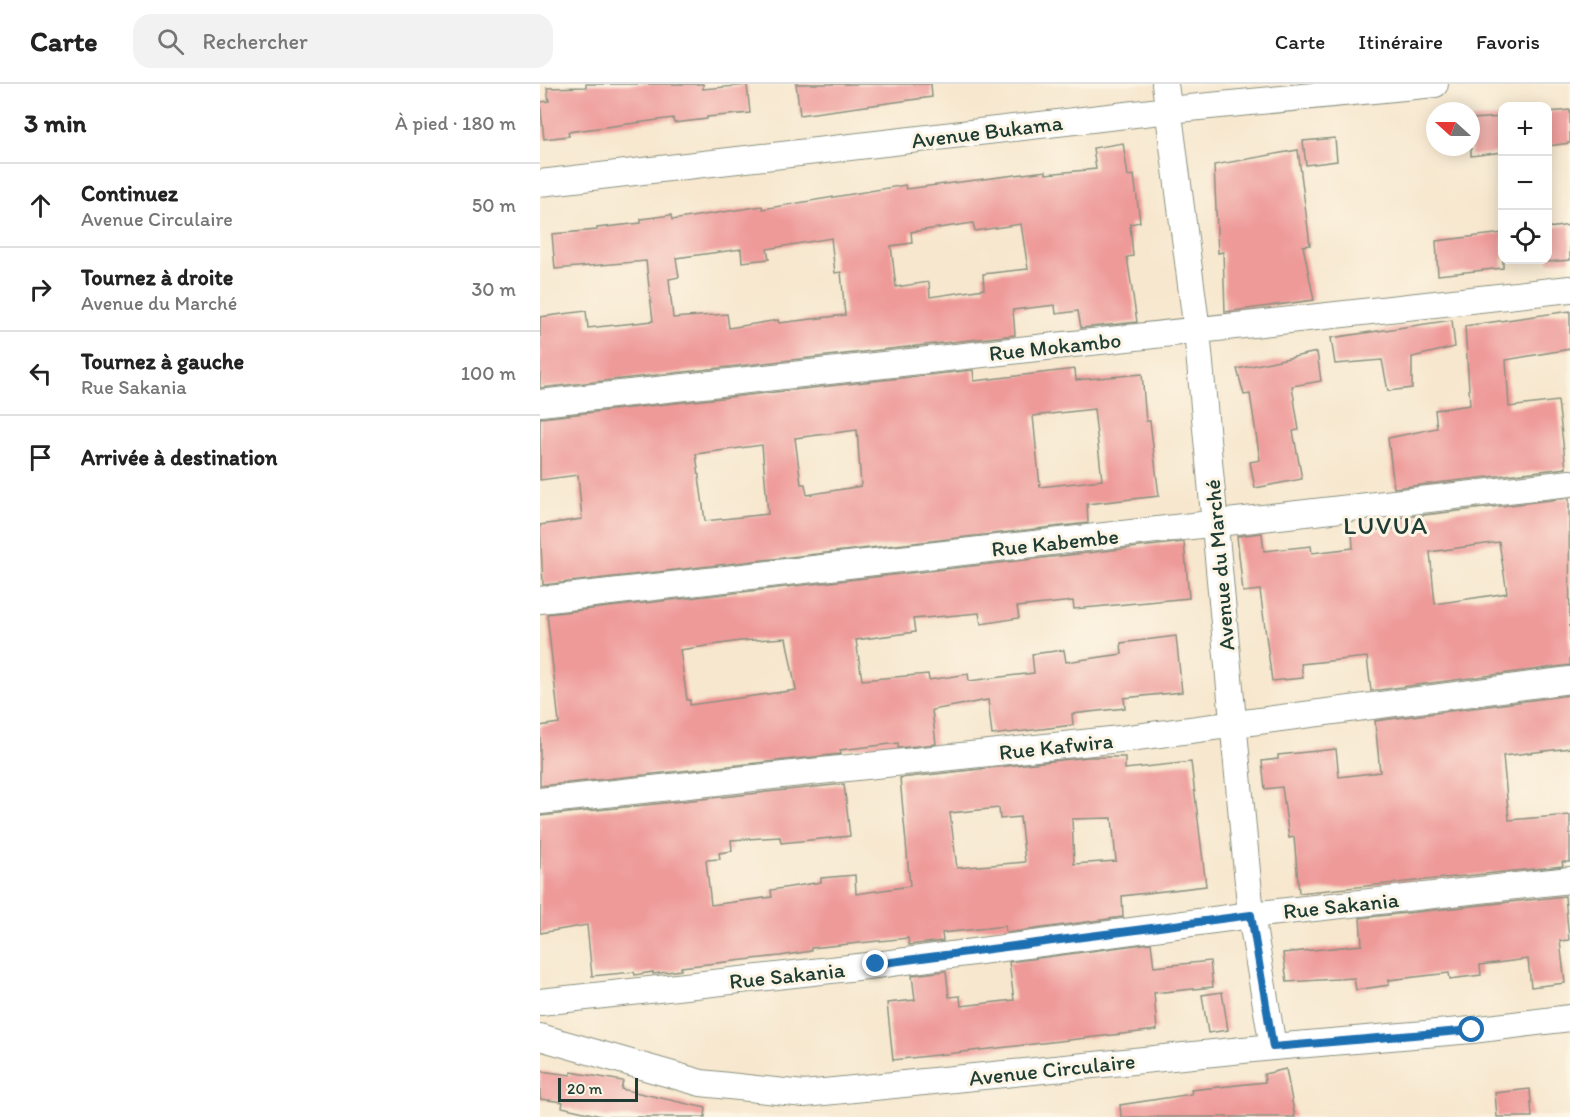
<!DOCTYPE html>
<html lang="fr">
<meta charset="utf-8">
<style>
:root{--surface:#fff;--page:#f2f2f2;--text:#222;--muted:#767676;--line:#e0e0e0}
body{margin:0;font-family:Itim,sans-serif;background:var(--page);color:var(--text)}
.controls{position:absolute;right:18px;top:18px;display:grid;overflow:hidden;border-radius:12px;box-shadow:0 3px 15px #0003}
.controls button{width:54px;height:54px;display:grid;place-items:center;padding:0;border:0;border-bottom:2px solid var(--line);background:var(--surface);color:var(--text);font:30px sans-serif}
.compass{position:absolute;left:886px;top:18px;width:54px;height:54px;border-radius:50%;background:var(--surface);box-shadow:0 3px 15px #0003;rotate:291deg}
.scale{position:absolute;left:18px;bottom:15px;width:80px;box-sizing:border-box;padding-left:6px;border:3px solid #1f3d34;border-top:0;font-size:16px;line-height:21px;white-space:nowrap;color:#1f3d34;-webkit-text-stroke:4px #fcf5e5;paint-order:stroke}
.stop{position:absolute;width:18px;height:18px;margin:-14px;border:4px solid #1f6fb2;border-radius:50%;background:#fff}
.stop.end{background:#1f6fb2;border-color:#fff;box-shadow:0 2px 6px #0008}
.list{margin:0;padding:0;list-style:none}
h2{display:flex;justify-content:space-between;align-items:center;height:78px;margin:0;padding:0 24px;font-size:26px}
h2 small{font-size:20px;font-weight:400;color:var(--muted)}
.list li{display:grid;grid-template-columns:39px 1fr auto;gap:18px;align-items:center;box-sizing:border-box;height:84px;padding:0 24px;border-top:2px solid var(--line)}
.list b{display:block;font-size:22px;white-space:nowrap}
.list p{margin:0;font-size:20px;white-space:nowrap;color:var(--muted)}
.list em{font-size:20px;font-style:normal;color:var(--muted)}
.icon{flex:none;width:33px;height:33px;fill:none;stroke:currentColor;stroke-width:2;stroke-linecap:round;stroke-linejoin:round}
.map{position:relative;flex:none;width:1030px;height:1033px;overflow:hidden}
header{display:flex;align-items:center;gap:36px;box-sizing:border-box;height:84px;padding:0 30px;background:var(--surface);border-bottom:2px solid var(--line)}
header strong{font-size:28px}
nav{display:flex;gap:33px;margin-inline-start:auto;font-size:21px}
.search{width:420px;height:54px;background:var(--page);display:flex;align-items:center;gap:15px;box-sizing:border-box;padding:0 21px;border-radius:18px;color:var(--muted);font-size:22px}
main{display:flex}
aside{flex:1;background:var(--surface)}
.map>svg:first-child{display:block}
</style>
<header>
<strong>Carte</strong>
<div class="search"><svg class="icon" aria-label="search" viewBox="0 0 24 24"><circle cx="10" cy="10" r="6"/><path d="M15 15l6 6"/></svg>Rechercher</div>
<nav><a>Carte</a><a>Itinéraire</a><a>Favoris</a></nav>
</header>
<main>
<aside>
<h2>3 min<small>À pied · 180 m</small></h2>
<ul class="list">
<li><svg class="icon" aria-label="ahead" viewBox="0 0 24 24"><path d="M12 20V5M6 11l6-6 6 6"/></svg><div><b>Continuez</b><p>Avenue Circulaire</p></div><em>50 m</em></li>
<li><svg class="icon" aria-label="right" viewBox="0 0 24 24"><path d="M7 20v-9h11M14 6l5 5-5 5"/></svg><div><b>Tournez à droite</b><p>Avenue du Marché</p></div><em>30 m</em></li>
<li><svg class="icon" aria-label="left" viewBox="0 0 24 24"><path d="M17 20v-9H6M10 6l-5 5 5 5"/></svg><div><b>Tournez à gauche</b><p>Rue Sakania</p></div><em>100 m</em></li>
<li><svg class="icon" aria-label="arrive" viewBox="0 0 24 24"><path d="M6 21V4h12l-3 4 3 4H6"/></svg><div><b>Arrivée à destination</b></div></li>
</ul>
</aside>
<div class="map">
<svg width="1030" height="1033" viewBox="0 0 1030 1033">
<rect width="100%" height="100%" fill="#fcf5e5"/>
<filter id="ink" filterUnits="userSpaceOnUse"><feTurbulence type="fractalNoise" baseFrequency=".0167" numOctaves="2"/><feDisplacementMap in="SourceGraphic" scale="12" xChannelSelector="R" yChannelSelector="G"/><feConvolveMatrix kernelMatrix="1 2 1 2 8 2 1 2 1" color-interpolation-filters="sRGB"/></filter>
<filter id="wash" filterUnits="userSpaceOnUse"><feTurbulence type="fractalNoise" baseFrequency=".008" numOctaves="4" result="noise"/><feDisplacementMap in="SourceGraphic" scale="24" xChannelSelector="R" yChannelSelector="G"/><feGaussianBlur stdDeviation="1.35" result="paint"/><feColorMatrix in="noise" values="0 0 0 0 0 0 0 0 0 0 0 0 0 0 0 0 0 1.4 0 .05"/><feComposite in="paint" operator="in"/></filter>
<g filter="url(#wash)">
<rect width="100%" height="100%" fill="#f7e7ce"/>
<g id="blocks">
<path fill="#ee9a99" fill-rule="evenodd" d="M 46,0 L 163,0 L 163,5 L 207,1 L 210,29 L 167,33 L 167,35 L 134,39 L 133,34 L 28,48 L 29,52 L 4,55 L 0,18 L 9,17 L 7,4 L 46,3 Z
M 256,0 L 391,0 L 392,13 L 260,31 Z
M 1030,26 L 1030,59 L 1008,62 L 1008,28 Z
M 963,33 L 963,68 L 931,72 L 931,35 Z
M 795,54 L 797,77 L 766,81 L 763,57 Z
M 583,59 L 588,92 L 594,91 L 600,138 L 590,140 L 593,172 L 587,173 L 597,238 L 541,244 L 538,227 L 516,230 L 515,221 L 473,226 L 475,251 L 0,304 L 0,233 L 46,227 L 48,244 L 113,237 L 106,177 L 15,185 L 12,150 L 57,146 L 57,144 L 101,139 L 101,135 L 131,131 L 132,136 L 222,122 L 223,125 L 365,101 L 366,105 L 506,87 L 506,90 L 556,85 L 553,64 ZM 433,139 L 435,147 L 481,140 L 488,185 L 443,190 L 444,205 L 390,213 L 389,198 L 356,203 L 351,162 L 372,159 L 371,148 ZM 291,154 L 295,189 L 301,188 L 305,231 L 239,239 L 238,236 L 189,244 L 187,230 L 133,234 L 129,195 L 139,193 L 136,174 L 201,165 L 202,178 L 229,175 L 227,165 Z
M 758,66 L 770,161 L 763,162 L 774,216 L 685,228 L 683,168 L 678,169 L 674,81 Z
M 1030,141 L 1030,176 L 1008,178 L 1008,144 Z
M 963,149 L 963,184 L 898,191 L 896,157 Z
M 1030,227 L 1030,265 L 966,276 L 969,323 L 1018,317 L 1026,384 L 854,404 L 848,354 L 897,344 L 895,326 L 930,321 L 925,242 Z
M 912,236 L 915,263 L 872,273 L 872,304 L 848,307 L 842,276 L 795,280 L 791,254 Z
M 777,268 L 781,297 L 752,302 L 759,346 L 753,347 L 762,395 L 715,404 L 710,378 L 720,376 L 710,310 L 704,311 L 697,285 Z
M 535,285 L 536,296 L 602,290 L 606,337 L 610,337 L 619,412 L 547,420 L 548,439 L 3,501 L 0,441 L 42,435 L 38,391 L 0,396 L 0,334 L 433,286 L 434,297 ZM 554,325 L 562,396 L 500,403 L 493,332 ZM 317,346 L 321,402 L 267,411 L 265,400 L 261,400 L 255,354 ZM 222,361 L 228,430 L 165,437 L 156,370 Z
M 1029,414 L 1030,581 L 831,607 L 827,573 L 761,580 L 763,594 L 732,597 L 720,506 L 703,508 L 697,452 L 722,449 L 724,467 L 771,462 L 772,469 L 813,464 L 812,448 L 859,444 L 858,434 ZM 959,458 L 967,509 L 895,520 L 890,468 Z
M 644,458 L 649,514 L 534,525 L 533,517 L 477,523 L 479,534 L 441,540 L 439,529 L 373,535 L 375,548 L 316,556 L 322,596 L 388,590 L 389,596 L 428,590 L 429,597 L 494,589 L 492,570 L 524,566 L 526,578 L 582,570 L 581,559 L 636,552 L 642,608 L 584,614 L 585,624 L 532,630 L 533,641 L 452,651 L 448,616 L 392,626 L 396,660 L 358,664 L 358,659 L 334,662 L 300,666 L 301,670 L 0,702 L 0,642 L 19,639 L 7,530 ZM 246,554 L 256,606 L 150,621 L 150,616 L 147,616 L 140,566 L 200,557 Z
M 1030,611 L 1030,664 L 963,672 L 969,736 L 1030,731 L 1030,778 L 1022,778 L 1023,782 L 759,809 L 754,753 L 749,754 L 742,703 L 725,705 L 722,677 L 738,675 L 738,671 L 796,665 L 799,693 L 840,688 L 835,637 Z
M 548,673 L 585,673 L 585,685 L 651,678 L 666,802 L 582,812 L 583,833 L 466,849 L 465,842 L 402,849 L 403,857 L 369,861 L 368,854 L 271,864 L 271,867 L 240,872 L 141,883 L 141,886 L 113,890 L 113,888 L 95,891 L 94,888 L 52,892 L 47,841 L 0,849 L 0,732 L 304,700 L 310,752 L 241,759 L 240,753 L 191,756 L 192,767 L 179,769 L 180,775 L 166,776 L 171,821 L 232,813 L 231,806 L 281,798 L 281,794 L 315,791 L 316,810 L 370,802 L 360,694 ZM 459,724 L 460,735 L 480,733 L 485,778 L 417,784 L 410,729 ZM 572,734 L 576,777 L 534,780 L 532,735 Z
M 1025,812 L 1029,856 L 1020,857 L 1025,899 L 991,903 L 988,875 L 940,881 L 941,891 L 910,895 L 909,889 L 849,896 L 849,901 L 816,906 L 814,894 L 747,898 L 743,869 L 822,861 L 820,834 Z
M 611,859 L 614,883 L 670,877 L 673,903 L 614,909 L 617,946 L 353,976 L 347,919 L 375,916 L 372,891 L 406,887 L 409,913 L 420,912 L 421,922 L 474,916 L 469,878 Z
M 682,908 L 688,946 L 668,949 L 662,911 Z
M 746,985 L 755,1033 L 581,1033 L 580,1021 L 652,1010 L 651,1006 L 725,998 L 724,990 Z
M 0,987 L 31,991 L 31,988 L 83,997 L 81,1005 L 166,1024 L 165,1033 L 65,1033 L 22,1023 L 23,1018 L 0,1015 Z
M 990,1005 L 992,1033 L 957,1033 L 955,1009 Z"/>
</g>
</g>
<g filter="url(#ink)">
<use href="#blocks" fill-opacity="0" stroke="#8b9281" stroke-width="1.5"/>
<g fill="none" stroke-linecap="round" stroke-linejoin="round">
<defs>
<path id="minor" d="M 625,0 L 657,247 L 711,831 L 733,963
M 0,99 L 629,26 L 895,0
M 0,319 L 1030,205
M 0,516 L 1030,399
M 0,717 L 589,654 L 1030,596
M 0,918 L 336,881 L 711,831 L 1030,796
M 0,953 L 161,999 L 264,1010 L 733,963 L 932,946 L 1030,934"/>
</defs>
<use href="#minor" stroke="#8b9281" stroke-width="28"/>
<use href="#minor" stroke="#fff" stroke-width="26"/>
</g>
</g>
<g fill="none" stroke-linecap="round" stroke-linejoin="round" filter="url(#ink)">
<path stroke="#1f6fb2" stroke-width="8" d="M 336,880 L 711,831 L 733,963 L 932,946"/>
</g>
<g text-anchor="middle" stroke-width="6" stroke-linejoin="round" paint-order="stroke">
<g font-size="22" fill="#1f3d34" stroke="#fcf5e5">
<text transform="translate(447 47) rotate(-7)" y="8">Avenue Bukama</text>
<text transform="translate(515 262) rotate(-6)" y="8">Rue Mokambo</text>
<text transform="translate(515 458) rotate(-6)" y="8">Rue Kabembe</text>
<text transform="translate(679 481) rotate(-95)" y="8">Avenue du Marché</text>
<text transform="translate(516 662) rotate(-6)" y="8">Rue Kafwira</text>
<text transform="translate(801 821) rotate(-6)" y="8">Rue Sakania</text>
<text transform="translate(247 891) rotate(-6)" y="8">Rue Sakania</text>
<text transform="translate(512 985) rotate(-6)" y="8">Avenue Circulaire</text>
</g>
<g font-size="26" letter-spacing="1.5" fill="#1f3d34" stroke="#fcf5e5">
<text x="846" y="450">LUVUA</text>
</g>
</g>
</svg>
<div class="controls">
<button>+</button>
<button>−</button>
<button><svg class="icon" aria-label="locate" viewBox="0 0 24 24"><circle cx="12" cy="12" r="6"/><path d="M12 2v4M12 18v4M2 12h4M18 12h4"/></svg></button>
</div>
<svg class="compass" viewBox="-18 -18 36 36"><path d="M0-13l5 13h-10z" fill="#e53935"/><path d="M0 13l5-13h-10z" fill="#767676"/></svg>
<div class="scale">20 m</div>
<div class="stop" style="left:932px;top:946px"></div>
<div class="stop end" style="left:336px;top:880px"></div>
</div>
</main>
